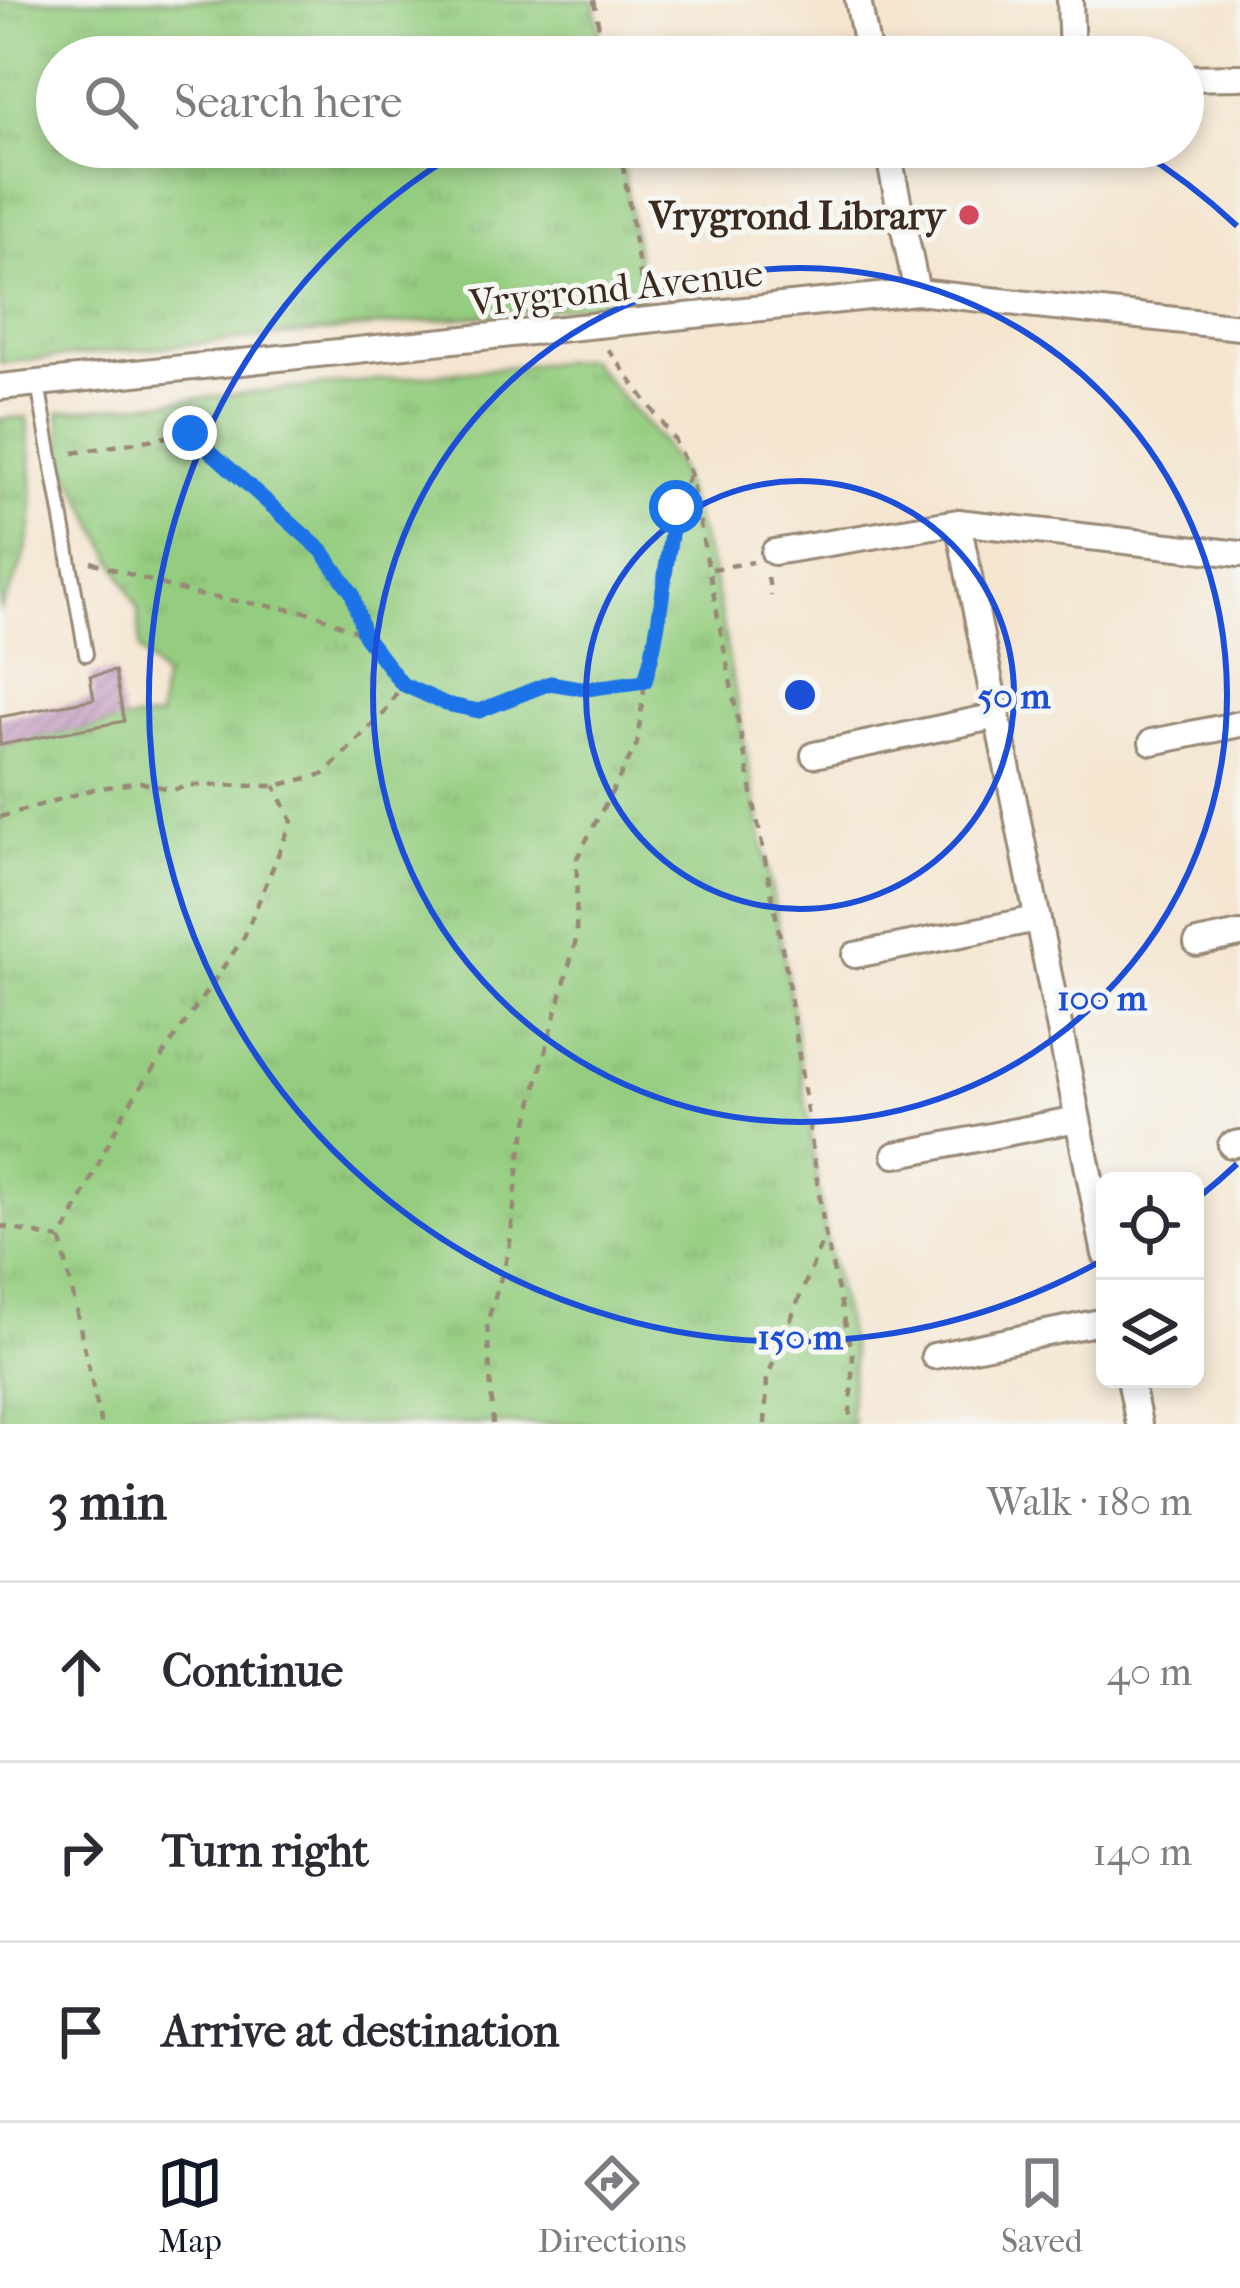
<!DOCTYPE html>
<meta charset="utf-8">
<style>
:root{--surface:#fff;--page:#f2f2f3;--text:#2b2b33;--muted:#7c7c81;--line:#e1e1e2;--accent:#111827}
body{margin:0;font-family:"IM FELL French Canon",serif;background:var(--page);color:var(--text)}
.controls{position:absolute;right:36px;bottom:36px;display:grid;overflow:hidden;border-radius:18px;box-shadow:0 6px 18px #0003}
.controls button{width:108px;height:108px;display:grid;place-items:center;padding:0;border:0;border-bottom:3px solid var(--line);background:var(--surface);color:var(--text);font:60px sans-serif}
.stop{position:absolute;width:36px;height:36px;margin:-27px;border:9px solid #1a73e8;border-radius:50%;background:#fff}
.stop.end{background:#1a73e8;border-color:#fff;box-shadow:0 3px 12px #0008}
.list{margin:0;padding:0;list-style:none}
h2{display:flex;justify-content:space-between;align-items:center;height:156px;margin:0;padding:0 48px;font-size:51px}
h2 small{font-size:39px;font-weight:400;color:var(--muted)}
.list li{display:grid;grid-template-columns:78px 1fr auto;gap:36px;align-items:center;box-sizing:border-box;height:180px;padding:0 48px;border-top:3px solid var(--line)}
.list b{display:block;font-size:45px;white-space:nowrap}
.list em{font-size:39px;font-style:normal;color:var(--muted)}
.icon{flex:none;width:66px;height:66px;fill:none;stroke:currentColor;stroke-width:2;stroke-linecap:round;stroke-linejoin:round}
.map{position:relative;flex:none;width:1240px;height:1424px;overflow:hidden}
.search{position:absolute;background:var(--surface);box-shadow:0 6px 18px #0003;left:36px;right:36px;top:36px;height:132px;display:flex;align-items:center;gap:30px;box-sizing:border-box;padding:0 42px;border-radius:66px;color:var(--muted);font-size:45px}
.sheet{height:696px;background:var(--surface)}
nav{display:flex;justify-content:space-around;align-items:center;box-sizing:border-box;height:168px;border-top:3px solid var(--line);background:var(--surface);font-size:33px;color:var(--muted)}
nav a{display:grid;justify-items:center;gap:6px}
nav .on{color:var(--accent)}
.map>svg:first-child{display:block}
</style>
<div class="map">
<svg width="1240" height="1424" viewBox="0 0 1240 1424">
<defs>
<pattern id="grass-tufts" width="24" height="20" patternUnits="userSpaceOnUse" patternTransform="scale(3)"><rect width="24" height="20" fill="#95cd80"/><path d="M3 7l-1-3M5 7V3M7 7l1-3M15 17l-1-3M17 17v-4M19 17l1-3" fill="none" stroke="#81b06e"/></pattern>
<pattern id="building-hatch" width="6" height="6" patternUnits="userSpaceOnUse" patternTransform="scale(3)"><rect width="6" height="6" fill="#c59ec2"/><path d="M-1 1l2-2M0 6l6-6M5 7l2-2" fill="none" stroke="#a1819d"/></pattern>
</defs>
<rect width="100%" height="100%" fill="#f6f6f2"/>
<filter id="ink" filterUnits="userSpaceOnUse"><feTurbulence type="fractalNoise" baseFrequency=".00833" numOctaves="2"/><feDisplacementMap in="SourceGraphic" scale="24" xChannelSelector="R" yChannelSelector="G"/><feConvolveMatrix kernelMatrix="1 2 1 2 8 2 1 2 1" color-interpolation-filters="sRGB"/></filter>
<filter id="wash" filterUnits="userSpaceOnUse"><feTurbulence type="fractalNoise" baseFrequency=".004" numOctaves="4" result="noise"/><feDisplacementMap in="SourceGraphic" scale="48" xChannelSelector="R" yChannelSelector="G"/><feGaussianBlur stdDeviation="2.7" result="paint"/><feColorMatrix in="noise" values="0 0 0 0 0 0 0 0 0 0 0 0 0 0 0 0 0 1.4 0 .05"/><feComposite in="paint" operator="in"/></filter>
<g filter="url(#wash)">
<rect width="100%" height="100%" fill="#f4e5cf"/>
<path fill="url(#grass-tufts)" stroke="#687c4f" stroke-width="3" d="M 0,0 L 594,0 L 604,57 L 57,57 L 57,147 L 620,147 L 644,300 L 0,363 Z
M 588,359 L 660,440 L 678,469 L 712,569 L 786,968 L 825,1234 L 853,1357 L 850,1414 L 854,1424 L 0,1424 L 0,745 L 124,721 L 159,718 L 163,678 L 140,650 L 138,609 L 64,462 L 59,412 Z
M 27,417 C 33,501 43,533 0,610 L 0,419 Z"/>
<g id="blocks">
<path fill="url(#building-hatch)" d="M 115,671 L 124,721 L 0,745 L 0,717 L 94,699 L 90,676 Z"/>
</g>
</g>
<g filter="url(#ink)">
<use href="#blocks" fill-opacity="0" stroke="#988876" stroke-width="3"/>
<g fill="none" stroke-linecap="round" stroke-linejoin="round">
<defs>
<path id="lane" d="M 38,384 L 86,654"/>
<path id="street" d="M 858,0 L 869,57
M 1070,0 L 1072,57
M 834,57 L 868,50
M 1183,78 L 1240,77
M 887,147 L 917,292
M 0,387 L 917,292 L 1240,327
M 958,522 L 1105,1254
M 774,552 L 958,522 L 1240,554
M 1152,742 L 1240,724
M 814,755 L 997,716
M 1197,943 L 1240,934
M 855,955 L 1037,919
M 1231,1145 L 1240,1143
M 895,1155 L 1077,1119
M 934,1356 L 1105,1321
M 1130,1379 L 1139,1424"/>
</defs>
<use href="#lane" stroke="#988876" stroke-width="18"/>
<use href="#street" stroke="#988876" stroke-width="30"/>
<path stroke="#988876" stroke-width="4.5" stroke-dasharray="9 9" stroke-linecap="butt" d="M 594,0 L 604,57
M 620,147 L 643,293
M 608,349 L 674,439 L 690,473 L 786,968 L 825,1234 L 853,1357 L 850,1414 L 854,1424
M 73,453 L 190,433 L 322,551 L 352,593 L 364,635 L 402,684 L 446,704 L 479,711 L 550,683 L 586,689 L 645,681
M 91,562 L 192,594 L 313,613 L 362,634
M 712,569 L 753,562
M 768,577 L 771,596
M 0,817 L 94,789 L 140,782 L 173,790 L 191,785 L 275,786 L 324,774 L 385,712 L 402,684
M 0,1226 L 59,1239
M 101,1424 L 61,1240 L 125,1110 L 244,937 L 292,821 L 275,786
M 493,1424 L 487,1323 L 509,1251 L 520,1155 L 539,1075 L 576,940 L 577,858 L 637,744 L 645,681 L 659,636 L 664,564 L 677,507 L 690,473
M 765,1424 L 767,1378 L 824,1237"/>
<use href="#lane" stroke="#fff" stroke-width="12"/>
<use href="#street" stroke="#fff" stroke-width="24"/>
</g>
</g>
<g fill="none" stroke-linecap="round" stroke-linejoin="round" filter="url(#ink)">
<path stroke="#1a73e8" stroke-width="15" d="M 190,433 L 322,551 L 352,593 L 364,635 L 402,684 L 446,704 L 479,711 L 550,683 L 586,689 L 645,681 C 662,624 664,565 676,507"/>
</g>
<g fill="none" stroke="#1d4ed8" stroke-width="6">
<circle cx="800" cy="695" r="214"/>
<circle cx="800" cy="695" r="427"/>
<path d="M1237 1164A641 641 0 0 1 1199 1197M1101 1261A641 641 0 0 1 465 148M739 57A641 641 0 0 1 861 57M1135 148A641 641 0 0 1 1237 226"/>
</g>
<circle fill="#d1495b" stroke="#f6f6f2" stroke-width="4.5" cx="969" cy="215" r="12"/>
<g text-anchor="middle" stroke-width="10" stroke-linejoin="round" paint-order="stroke">
<g font-size="39" font-weight="bold" fill="#3b2a1e" stroke="#f6f6f2" text-anchor="end">
<text x="945" y="229">Vrygrond Library</text>
</g>
<g font-size="39" fill="#3b2a1e" stroke="#f6f6f2">
<text transform="translate(616 287) rotate(-6)" y="14">Vrygrond Avenue</text>
</g>
</g>
<circle cx="800" cy="695" r="18" fill="#1d4ed8" stroke="#f6f6f2" stroke-width="6"/>
<g font-size="36" text-anchor="middle" font-weight="bold" fill="#1d4ed8" stroke="#f6f6f2" stroke-width="10" stroke-linejoin="round" paint-order="stroke">
<text x="1014" y="708">50 m</text>
<text x="1102" y="1010">100 m</text>
<text x="800" y="1349">150 m</text>
</g>
</svg>
<div class="controls">
<button><svg class="icon" aria-label="locate" viewBox="0 0 24 24"><circle cx="12" cy="12" r="6"/><path d="M12 2v4M12 18v4M2 12h4M18 12h4"/></svg></button>
<button><svg class="icon" aria-label="layers" viewBox="0 0 24 24"><path d="M12 4l9 5-9 5-9-5zM3 14l9 5 9-5"/></svg></button>
</div>
<div class="stop" style="left:676px;top:507px"></div>
<div class="stop end" style="left:190px;top:433px"></div>
<div class="search"><svg class="icon" aria-label="search" viewBox="0 0 24 24"><circle cx="10" cy="10" r="6"/><path d="M15 15l6 6"/></svg>Search here</div>
</div>
<section class="sheet">
<h2>3 min<small>Walk · 180 m</small></h2>
<ul class="list">
<li><svg class="icon" aria-label="ahead" viewBox="0 0 24 24"><path d="M12 20V5M6 11l6-6 6 6"/></svg><div><b>Continue</b></div><em>40 m</em></li>
<li><svg class="icon" aria-label="right" viewBox="0 0 24 24"><path d="M7 20v-9h11M14 6l5 5-5 5"/></svg><div><b>Turn right</b></div><em>140 m</em></li>
<li><svg class="icon" aria-label="arrive" viewBox="0 0 24 24"><path d="M6 21V4h12l-3 4 3 4H6"/></svg><div><b>Arrive at destination</b></div></li>
</ul>
</section>
<nav>
<a class="on"><svg class="icon" aria-label="map" viewBox="0 0 24 24"><path d="M3 6l6-2 6 2 6-2v14l-6 2-6-2-6 2zM9 4v14M15 6v14"/></svg>Map</a>
<a><svg class="icon" aria-label="directions" viewBox="0 0 24 24"><path d="M12 3l9 9-9 9-9-9zM9 14v-3h6M13 9l2 2-2 2"/></svg>Directions</a>
<a><svg class="icon" aria-label="saved" viewBox="0 0 24 24"><path d="M7 4h10v16l-5-4-5 4z"/></svg>Saved</a>
</nav>
